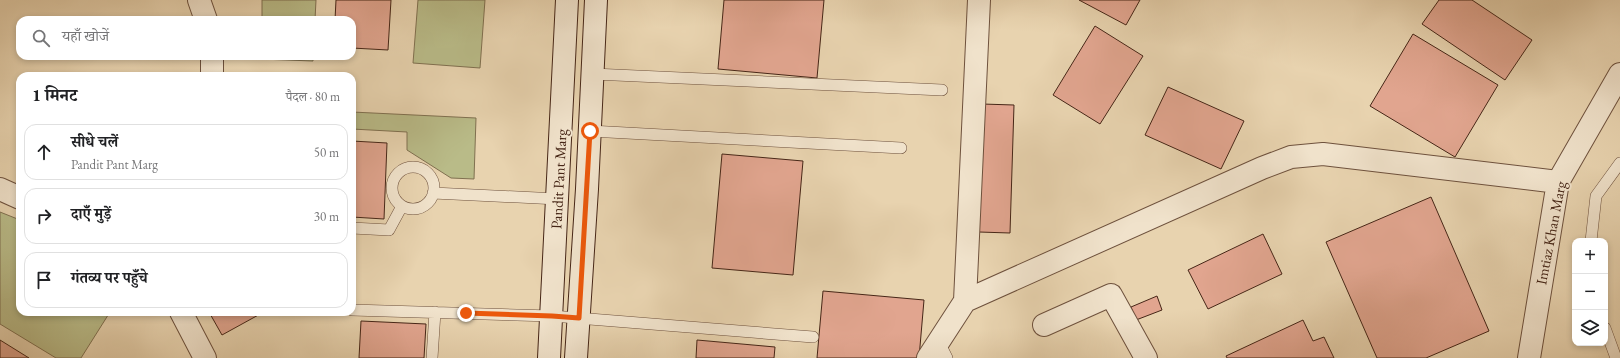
<!DOCTYPE html>
<html lang="hi">
<meta charset="utf-8">
<style>
:root{--surface:#fff;--page:#f2f2f2;--text:#202124;--muted:#757577;--line:#e0e0e0}
body{margin:0;font-family:"EB Garamond","Noto Serif Devanagari",serif;background:var(--page);color:var(--text)}
.controls{position:absolute;right:12px;bottom:12px;display:grid;overflow:hidden;border-radius:8px;box-shadow:0 2px 6px #0003}
.controls button{width:36px;height:36px;display:grid;place-items:center;padding:0;border:0;border-bottom:1px solid var(--line);background:var(--surface);color:var(--text);font:20px sans-serif}
.stop{position:absolute;width:12px;height:12px;margin:-9px;border:3px solid #ea580c;border-radius:50%;background:#fff}
.stop.end{background:#ea580c;border-color:#fff;box-shadow:0 1px 4px #0008}
.list{margin:0;padding:0;list-style:none}
h2{display:flex;justify-content:space-between;align-items:center;height:52px;margin:0;padding:0 16px;font-size:17px}
h2 small{font-size:13px;font-weight:400;color:var(--muted)}
.list li{display:grid;grid-template-columns:26px 1fr auto;gap:12px;align-items:center;box-sizing:border-box;height:56px;margin:0 8px 8px;padding:0 8px;border:1px solid var(--line);border-radius:12px}
.list b{display:block;font-size:15px;white-space:nowrap}
.list p{margin:0;font-size:13px;white-space:nowrap;color:var(--muted)}
.list em{font-size:13px;font-style:normal;color:var(--muted)}
.icon{flex:none;width:22px;height:22px;fill:none;stroke:currentColor;stroke-width:2;stroke-linecap:round;stroke-linejoin:round}
.map{position:relative;flex:none;width:1620px;height:358px;overflow:hidden}
.search{position:absolute;background:var(--surface);box-shadow:0 2px 6px #0003;left:16px;top:16px;width:340px;height:44px;display:flex;align-items:center;gap:10px;box-sizing:border-box;padding:0 14px;border-radius:12px;color:var(--muted);font-size:15px}
.panel{position:absolute;background:var(--surface);box-shadow:0 2px 6px #0003;left:16px;top:72px;width:340px;height:244px;border-radius:12px}
.map>svg:first-child{display:block}
</style>
<div class="map">
<svg width="1620" height="358" viewBox="0 0 1620 358">
<rect width="100%" height="100%" fill="#e8d3af"/>
<filter id="stains"><feTurbulence type="fractalNoise" baseFrequency=".005" numOctaves="4"/><feColorMatrix values="0 0 0 0 .2 0 0 0 0 .09 0 0 0 0 .02 0 0 0 .5 -.17"/></filter>
<radialGradient id="worn" r=".72"><stop offset=".6" stop-color="#630" stop-opacity="0"/><stop offset="1" stop-color="#630" stop-opacity=".3"/></radialGradient>
<path fill="#b9bb88" stroke="#807050" d="M 262,0 L 316,0 L 315,20 L 262,20 Z
M 418,0 L 485,0 L 480,68 L 413,63 Z
M 260,56 L 313,56 L 313,61 L 260,59 Z
M 352,112 L 476,118 L 474,179 L 451,178 L 407,150 L 407,132 L 352,129 Z
M 0,212 L 20,220 L 20,312 L 110,312 L 81,358 L 56,358 L 0,324 Z"/>
<path fill="#e1a58f" stroke="#462617" d="M 336,0 L 391,0 L 388,50 L 352,48 L 352,20 L 335,20 Z
M 724,0 L 824,0 L 817,78 L 718,69 Z
M 1079,0 L 1140,0 L 1126,25 Z
M 1439,0 L 1472,0 L 1532,40 L 1505,80 L 1422,24 Z
M 1095,26 L 1143,56 L 1100,124 L 1053,95 Z
M 1413,34 L 1498,85 L 1455,157 L 1370,106 Z
M 1168,87 L 1244,121 L 1221,169 L 1145,135 Z
M 982,104 L 1014,105 L 1010,233 L 979,232 Z
M 352,141 L 387,143 L 384,219 L 352,217 Z
M 722,154 L 803,161 L 793,275 L 712,268 Z
M 1431,197 L 1489,331 L 1426,358 L 1377,358 L 1326,242 Z
M 1263,234 L 1282,274 L 1208,309 L 1188,270 Z
M 823,291 L 924,300 L 919,358 L 817,358 Z
M 1157,296 L 1162,310 L 1136,320 L 1131,307 Z
M 209,312 L 262,312 L 262,313 L 222,335 Z
M 1303,320 L 1313,341 L 1324,337 L 1334,358 L 1227,358 L 1226,356 Z
M 361,321 L 426,324 L 424,358 L 359,358 Z
M 0,340 L 29,358 L 0,358 Z
M 697,340 L 775,347 L 774,358 L 696,358 Z"/>
<g fill="none" stroke-linecap="round" stroke-linejoin="round">
<defs>
<path id="lane" d="M 593,74 L 942,90
M 590,131 L 901,148
M392 188a21 21 0 1 1 42 0a21 21 0 1 1-42 0Z
M 433,193 L 558,199
M 352,228 L 389,230 L 402,206
M 1591,241 L 1596,196 L 1620,163
M 352,310 L 552,316 L 813,337
M 1605,328 L 1616,358
M 939,342 L 947,358
M 432,358 L 435,312"/>
<path id="street" d="M 199,0 L 206,20
M 212,56 L 212,76
M 0,189 L 20,198
M 965,301 L 1262,168 L 1291,157 L 1323,154 L 1558,182
M 181,312 L 205,358
M 1044,325 L 1111,295 L 1146,358
M 928,358 L 965,301 L 979,0
M 1529,358 L 1558,182 L 1620,74"/>
<path id="secondary" d="M 549,358 L 567,0
M 576,358 L 587,189 L 596,0"/>
</defs>
<use href="#lane" stroke="#6e513d" stroke-width="12"/>
<use href="#street" stroke="#6e513d" stroke-width="24"/>
<use href="#secondary" stroke="#462617" stroke-width="24"/>
<use href="#lane" stroke="#f0e2cb" stroke-width="11"/>
<use href="#street" stroke="#f0e2cb" stroke-width="22"/>
<use href="#secondary" stroke="#f0e2cb" stroke-width="22"/>
</g>
<g fill="none" stroke-linecap="round" stroke-linejoin="round">
<path stroke="#ea580c" stroke-width="5" d="M 466,313 L 552,316 L 579,318 L 590,131"/>
</g>
<g text-anchor="middle" stroke-width="4" stroke-linejoin="round" paint-order="stroke">
<g font-size="15" fill="#462617" stroke="#f0e2cb">
<text transform="translate(559 179) rotate(-87)" y="5">Pandit Pant Marg</text>
<text transform="translate(1551 233) rotate(-79)" y="5">Imtiaz Khan Marg</text>
</g>
</g>
<rect width="100%" height="100%" filter="url(#stains)"/>
<rect width="100%" height="100%" fill="url(#worn)"/>
</svg>
<div class="controls">
<button>+</button>
<button>−</button>
<button><svg class="icon" aria-label="layers" viewBox="0 0 24 24"><path d="M12 4l9 5-9 5-9-5zM3 14l9 5 9-5"/></svg></button>
</div>
<div class="stop" style="left:590px;top:131px"></div>
<div class="stop end" style="left:466px;top:313px"></div>
<div class="search"><svg class="icon" aria-label="search" viewBox="0 0 24 24"><circle cx="10" cy="10" r="6"/><path d="M15 15l6 6"/></svg>यहाँ खोजें</div>
<section class="panel">
<h2>1 मिनट<small>पैदल · 80 m</small></h2>
<ul class="list">
<li><svg class="icon" aria-label="ahead" viewBox="0 0 24 24"><path d="M12 20V5M6 11l6-6 6 6"/></svg><div><b>सीधे चलें</b><p>Pandit Pant Marg</p></div><em>50 m</em></li>
<li><svg class="icon" aria-label="right" viewBox="0 0 24 24"><path d="M7 20v-9h11M14 6l5 5-5 5"/></svg><div><b>दाएँ मुड़ें</b></div><em>30 m</em></li>
<li><svg class="icon" aria-label="arrive" viewBox="0 0 24 24"><path d="M6 21V4h12l-3 4 3 4H6"/></svg><div><b>गंतव्य पर पहुँचे</b></div></li>
</ul>
</section>
</div>
